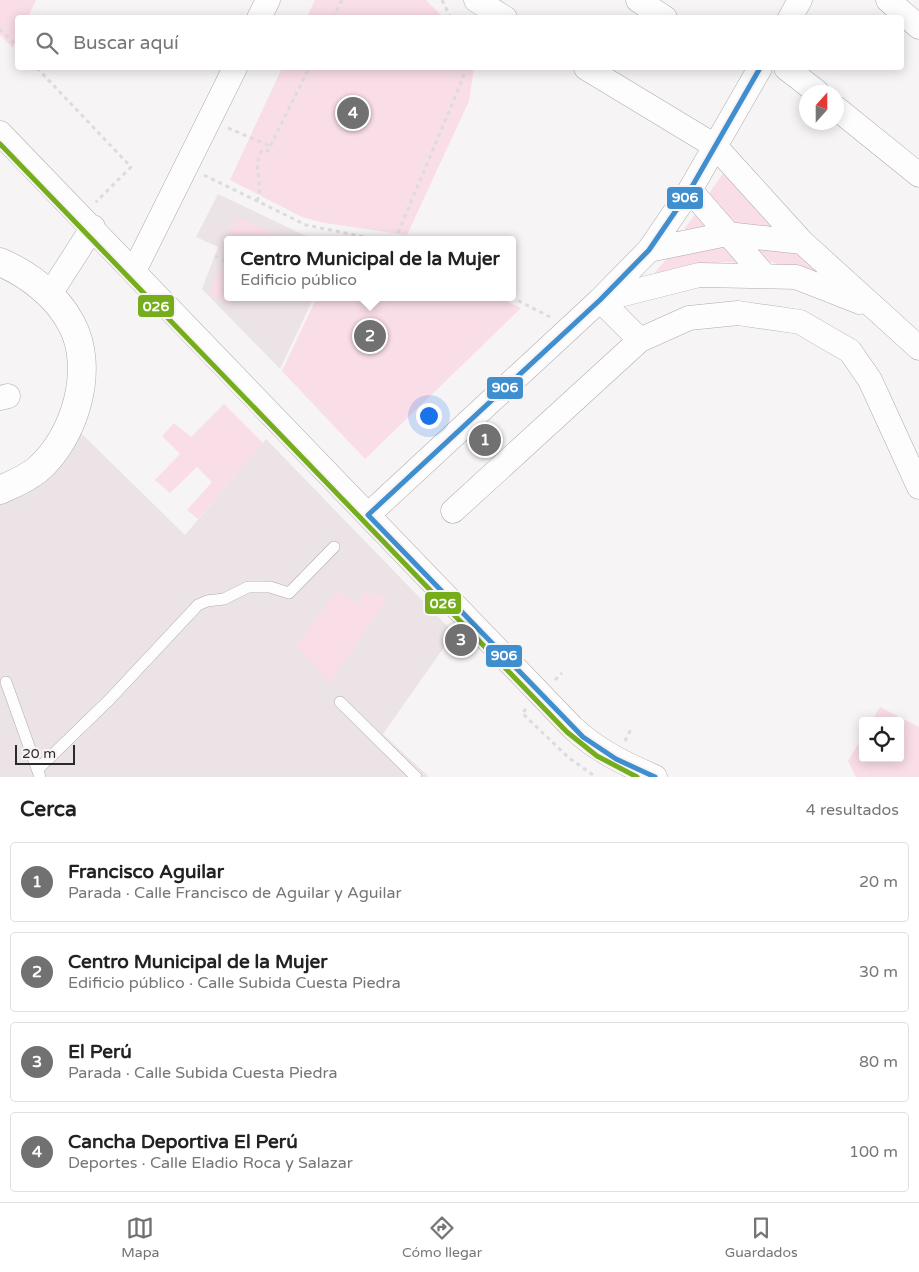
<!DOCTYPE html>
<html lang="es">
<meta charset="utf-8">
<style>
:root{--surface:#fff;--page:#f2f2f2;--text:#222;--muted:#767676;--line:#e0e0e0;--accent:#727171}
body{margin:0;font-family:"Varela Round",sans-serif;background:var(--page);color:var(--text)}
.controls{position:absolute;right:15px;bottom:15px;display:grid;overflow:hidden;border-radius:5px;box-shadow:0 2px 12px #0003}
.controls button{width:45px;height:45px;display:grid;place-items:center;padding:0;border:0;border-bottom:1px solid var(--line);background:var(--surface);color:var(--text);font:25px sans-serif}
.compass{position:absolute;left:799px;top:85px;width:45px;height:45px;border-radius:50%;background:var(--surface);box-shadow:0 2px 12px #0003;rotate:21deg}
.scale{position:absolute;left:15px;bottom:12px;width:60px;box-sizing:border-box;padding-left:5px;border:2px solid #2b2a2a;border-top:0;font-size:14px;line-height:18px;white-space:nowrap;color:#2b2a2a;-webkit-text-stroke:4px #f8f3f5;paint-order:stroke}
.you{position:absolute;left:428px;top:415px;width:18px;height:18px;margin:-12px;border:4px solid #fff;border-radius:50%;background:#1a73e8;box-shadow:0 0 0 8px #1a73e833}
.badge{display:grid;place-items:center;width:32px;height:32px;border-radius:50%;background:var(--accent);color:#fff;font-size:16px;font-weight:700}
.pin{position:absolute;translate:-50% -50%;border:2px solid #fff;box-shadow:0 1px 5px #0006}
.popup{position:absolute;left:224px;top:236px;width:292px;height:65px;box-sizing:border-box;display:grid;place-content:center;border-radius:5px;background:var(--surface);filter:drop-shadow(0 1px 4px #0005);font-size:16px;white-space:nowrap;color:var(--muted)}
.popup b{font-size:19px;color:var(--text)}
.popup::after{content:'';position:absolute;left:50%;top:100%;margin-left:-10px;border:10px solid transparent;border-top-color:var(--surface)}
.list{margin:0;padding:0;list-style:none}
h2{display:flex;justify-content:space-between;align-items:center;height:65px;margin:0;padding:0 20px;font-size:21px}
h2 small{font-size:16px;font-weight:400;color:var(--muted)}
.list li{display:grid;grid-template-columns:32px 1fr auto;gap:15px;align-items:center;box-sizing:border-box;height:80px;margin:0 10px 10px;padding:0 10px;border:1px solid var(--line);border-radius:5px}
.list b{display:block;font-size:19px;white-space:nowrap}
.list p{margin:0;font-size:16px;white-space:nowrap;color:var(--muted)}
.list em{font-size:16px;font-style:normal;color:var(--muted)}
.icon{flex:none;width:28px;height:28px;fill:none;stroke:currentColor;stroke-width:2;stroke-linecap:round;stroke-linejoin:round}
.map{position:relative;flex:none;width:919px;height:777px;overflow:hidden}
.search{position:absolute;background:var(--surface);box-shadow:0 2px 12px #0003;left:15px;right:15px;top:15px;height:55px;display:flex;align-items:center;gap:12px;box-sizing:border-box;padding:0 18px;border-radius:5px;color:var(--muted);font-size:19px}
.sheet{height:425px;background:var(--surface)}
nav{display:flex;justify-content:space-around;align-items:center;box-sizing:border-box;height:70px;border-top:1px solid var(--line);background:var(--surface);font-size:14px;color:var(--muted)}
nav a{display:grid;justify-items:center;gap:2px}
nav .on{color:var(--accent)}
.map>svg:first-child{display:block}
</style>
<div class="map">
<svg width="919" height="777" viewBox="0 0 919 777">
<rect width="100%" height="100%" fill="#f7f4f5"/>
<path fill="#ece3e6" d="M 218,194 L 304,235 L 327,240 L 228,240 L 228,297 L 314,297 L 280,369 L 202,289 L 218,247 L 196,237 Z
M 81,433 L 185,535 L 266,439 L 454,633 L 383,734 L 429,777 L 0,777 L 0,504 L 41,484 L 65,458 Z"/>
<path fill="#f9dde7" d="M 0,0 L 36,0 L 28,17 L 18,18 L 17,38 L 13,48 L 0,35 Z
M 315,0 L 426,0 L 443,17 L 307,17 Z
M 282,68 L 474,68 L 469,101 L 407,235 L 325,223 L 302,217 L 230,180 Z
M 726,169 L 773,225 L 773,230 L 731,226 L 708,195 Z
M 697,212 L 709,225 L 685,233 L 685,228 Z
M 238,217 L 273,234 L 270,240 L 228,240 L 226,242 Z
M 723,242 L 742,263 L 723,262 L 653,275 L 669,256 Z
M 753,246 L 805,255 L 842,282 L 764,260 Z
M 218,271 L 227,275 L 228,297 L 236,297 L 233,305 L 210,294 Z
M 317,297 L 498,297 L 521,308 L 365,459 L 282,371 Z
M 224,404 L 263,443 L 198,519 L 187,510 L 212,482 L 197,467 L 170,493 L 155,480 L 180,454 L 162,436 L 174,423 L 191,437 Z
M 337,590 L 358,604 L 366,590 L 372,597 L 376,592 L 387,599 L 330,683 L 296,646 Z
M 880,707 L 919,727 L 919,777 L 856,777 L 848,761 L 863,736 L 863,758 L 900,758 L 900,721 L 872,721 Z"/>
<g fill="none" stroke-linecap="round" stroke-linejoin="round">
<defs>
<path id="service" d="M 6,682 L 40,777
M 340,702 L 416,777
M 39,768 L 110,699 L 198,605 L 207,601 L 224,599 L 248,587 L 270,587 L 289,593 L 334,547"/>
<path id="minor" d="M 476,0 L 505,18
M 638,0 L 665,18
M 888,0 L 919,27
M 259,18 L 268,0
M 790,18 L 800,0
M 586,68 L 715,146 L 802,242 L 919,348
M 786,68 L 817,92
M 836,108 L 919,175
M 0,133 L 572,727 C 596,750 625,764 655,777
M 690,190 L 764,275
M 649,250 L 727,234 L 802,242
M 134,271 L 235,68
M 50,294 L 93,227
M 600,300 L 699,275 L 796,277 L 860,302
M 600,300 L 640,340
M 0,398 L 8,396
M 453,511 L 640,340 L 689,318 L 738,313 L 800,322 L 850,351 L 870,380 L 919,487
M 368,515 L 600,300 L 649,250 L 690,190 L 760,68"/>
<path id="secondary" d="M 0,262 C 28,274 56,295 71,323 C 96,368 75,438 37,470 C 26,479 13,484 0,490"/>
</defs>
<use href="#service" stroke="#aeabac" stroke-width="12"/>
<use href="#minor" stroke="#aeabac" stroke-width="25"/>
<use href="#secondary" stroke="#aeabac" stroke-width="29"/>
<path stroke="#dddcdc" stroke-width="3" stroke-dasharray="4 4" stroke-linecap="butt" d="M 442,0 L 451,18
M 333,18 L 342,0
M 0,29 L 18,47
M 37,68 L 131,167 L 96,202
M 228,128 L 270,146
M 204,175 L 306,225 L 380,240
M 257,201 C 265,184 251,168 262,150 L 268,151 L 309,68
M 395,240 L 463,78 L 465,68
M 215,256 L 226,262
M 511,297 L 550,317
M 555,680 L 562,673
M 526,709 L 522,713 L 569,758 L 596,777
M 625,741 L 631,729"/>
<use href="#service" stroke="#fefdfe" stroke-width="11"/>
<use href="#minor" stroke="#fefdfe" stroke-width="24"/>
<use href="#secondary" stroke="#fefdfe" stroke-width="28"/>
<defs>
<path id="bus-1" d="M 368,515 L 600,300 L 649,250 L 690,190 L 760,68
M 368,515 L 583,737 L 616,759 L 655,777"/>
<path id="bus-2" d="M 0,144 L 567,732 L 597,756 L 637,777"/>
</defs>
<use href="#bus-1" stroke="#f8f3f5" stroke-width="9"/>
<use href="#bus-2" stroke="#f8f3f5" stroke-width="9"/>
<use href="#bus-1" stroke="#3f8fcf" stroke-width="5"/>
<use href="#bus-2" stroke="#75ad1c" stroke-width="5"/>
</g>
<g stroke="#f8f3f5" stroke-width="2">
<rect x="666" y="186" width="38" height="24" rx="5" fill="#3f8fcf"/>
<rect x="137" y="294" width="38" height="24" rx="5" fill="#75ad1c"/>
<rect x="486" y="376" width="38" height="24" rx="5" fill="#3f8fcf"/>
<rect x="424" y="591" width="38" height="24" rx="5" fill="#75ad1c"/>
<rect x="485" y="644" width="38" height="24" rx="5" fill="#3f8fcf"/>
</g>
<g font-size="14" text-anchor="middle" font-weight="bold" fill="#fff">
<text x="685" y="202">906</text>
<text x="156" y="311">026</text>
<text x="505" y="392">906</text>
<text x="443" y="608">026</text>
<text x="504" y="660">906</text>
</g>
</svg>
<div class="controls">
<button><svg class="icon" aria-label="locate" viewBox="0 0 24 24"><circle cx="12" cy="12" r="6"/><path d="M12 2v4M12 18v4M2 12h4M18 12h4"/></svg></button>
</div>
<svg class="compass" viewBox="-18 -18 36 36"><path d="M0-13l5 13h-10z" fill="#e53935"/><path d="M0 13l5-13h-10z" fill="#767676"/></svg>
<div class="scale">20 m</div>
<div class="you"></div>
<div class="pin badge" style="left:485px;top:440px">1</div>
<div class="pin badge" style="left:370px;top:336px">2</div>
<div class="popup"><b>Centro Municipal de la Mujer</b>Edificio público</div>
<div class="pin badge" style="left:461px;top:640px">3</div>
<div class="pin badge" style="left:353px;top:113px">4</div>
<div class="search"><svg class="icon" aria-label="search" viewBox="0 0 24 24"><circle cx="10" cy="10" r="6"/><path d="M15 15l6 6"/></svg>Buscar aquí</div>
</div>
<section class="sheet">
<h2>Cerca<small>4 resultados</small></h2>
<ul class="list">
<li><span class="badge">1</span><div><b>Francisco Aguilar</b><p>Parada · Calle Francisco de Aguilar y Aguilar</p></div><em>20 m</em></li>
<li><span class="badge">2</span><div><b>Centro Municipal de la Mujer</b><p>Edificio público · Calle Subida Cuesta Piedra</p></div><em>30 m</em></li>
<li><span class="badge">3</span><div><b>El Perú</b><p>Parada · Calle Subida Cuesta Piedra</p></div><em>80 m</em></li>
<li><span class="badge">4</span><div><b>Cancha Deportiva El Perú</b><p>Deportes · Calle Eladio Roca y Salazar</p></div><em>100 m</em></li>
</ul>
</section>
<nav>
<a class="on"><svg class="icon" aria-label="map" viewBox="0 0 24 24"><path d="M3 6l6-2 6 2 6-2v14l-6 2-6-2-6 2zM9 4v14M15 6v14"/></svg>Mapa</a>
<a><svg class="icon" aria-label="directions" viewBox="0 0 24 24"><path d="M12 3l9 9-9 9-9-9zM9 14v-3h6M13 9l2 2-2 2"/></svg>Cómo llegar</a>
<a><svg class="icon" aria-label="saved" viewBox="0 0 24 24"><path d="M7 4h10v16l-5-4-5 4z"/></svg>Guardados</a>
</nav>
